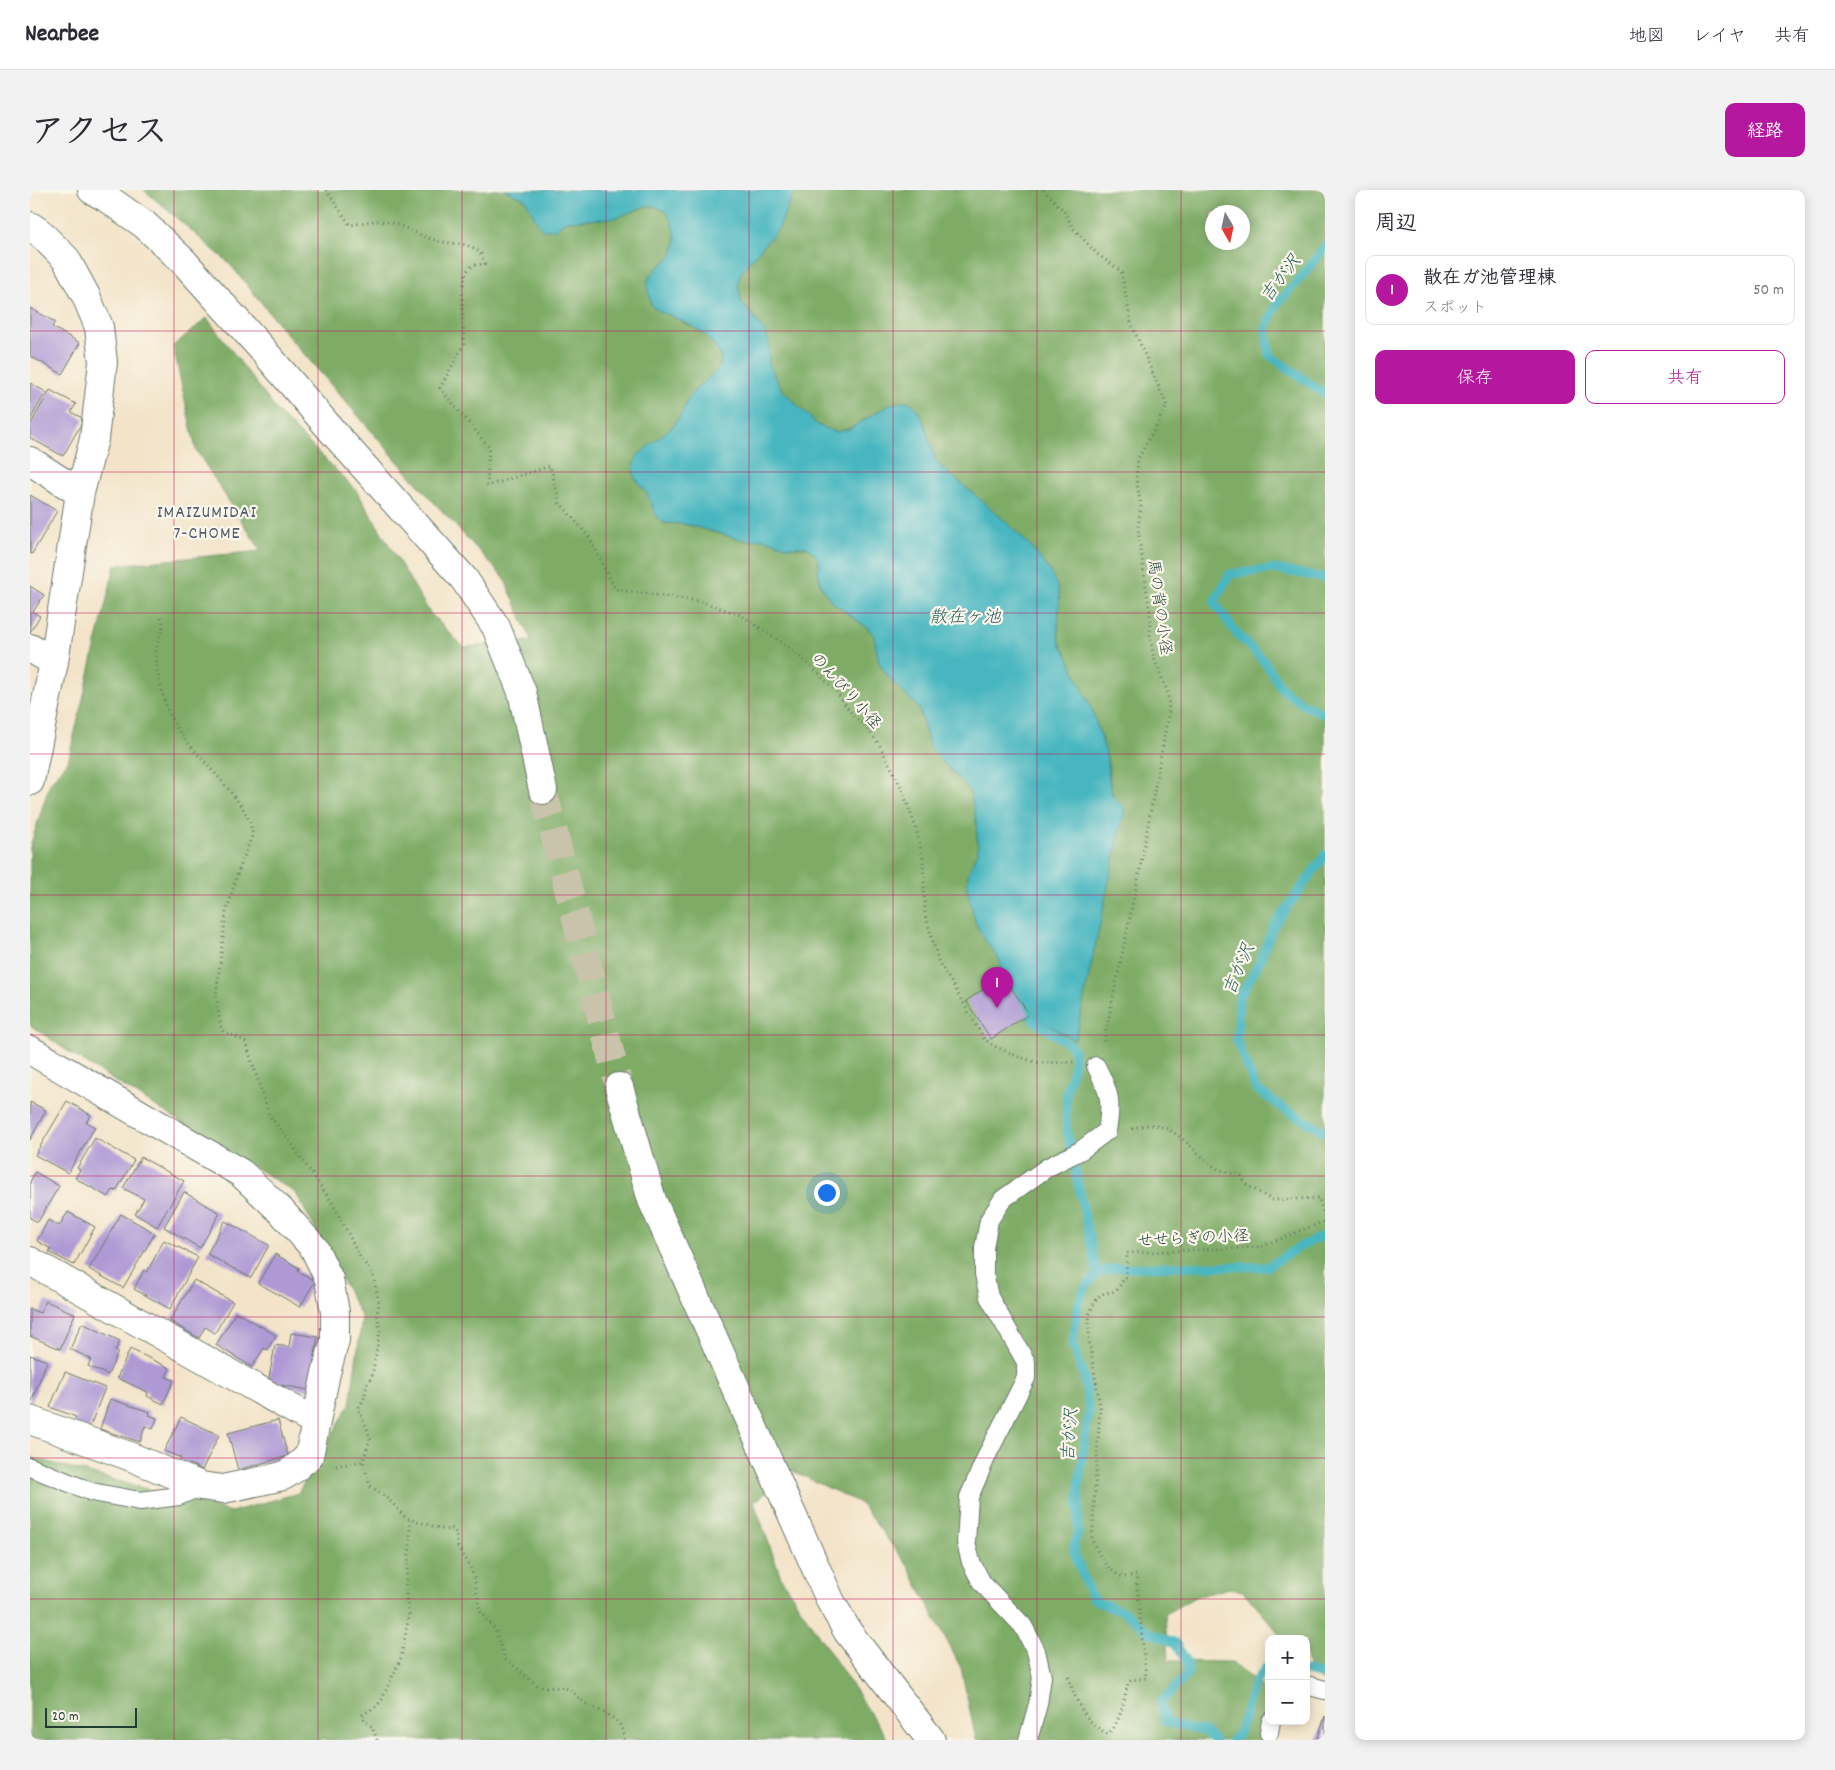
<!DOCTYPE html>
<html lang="ja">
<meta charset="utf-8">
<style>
:root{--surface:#fff;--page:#f2f2f3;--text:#2b2b33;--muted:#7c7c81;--line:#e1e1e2;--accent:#b5179e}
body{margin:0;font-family:Dekko,"Klee One",sans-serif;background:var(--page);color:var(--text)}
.controls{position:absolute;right:15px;bottom:15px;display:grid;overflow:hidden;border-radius:10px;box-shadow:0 2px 12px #0003}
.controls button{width:45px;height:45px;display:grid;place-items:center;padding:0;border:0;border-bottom:1px solid var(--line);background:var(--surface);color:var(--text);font:25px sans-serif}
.compass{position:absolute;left:1175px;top:15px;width:45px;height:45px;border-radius:50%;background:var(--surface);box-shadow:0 2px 12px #0003;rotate:171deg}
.scale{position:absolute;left:15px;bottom:12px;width:92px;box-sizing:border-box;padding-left:5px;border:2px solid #1f3d34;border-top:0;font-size:14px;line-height:18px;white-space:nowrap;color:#1f3d34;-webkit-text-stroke:4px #fbf7ec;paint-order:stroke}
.you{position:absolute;left:796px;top:1002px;width:18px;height:18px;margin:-12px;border:4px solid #fff;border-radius:50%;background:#1a73e8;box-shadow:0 0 0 8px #1a73e833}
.badge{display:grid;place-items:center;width:32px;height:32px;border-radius:50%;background:var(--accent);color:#fff;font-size:16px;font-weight:700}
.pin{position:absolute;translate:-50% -41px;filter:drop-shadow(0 1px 2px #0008)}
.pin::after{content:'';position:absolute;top:26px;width:18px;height:15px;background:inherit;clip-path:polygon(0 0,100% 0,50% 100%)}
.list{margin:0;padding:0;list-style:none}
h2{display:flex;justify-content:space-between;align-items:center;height:65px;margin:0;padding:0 20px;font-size:21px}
h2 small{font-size:16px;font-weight:400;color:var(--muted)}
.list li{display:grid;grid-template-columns:32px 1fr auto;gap:15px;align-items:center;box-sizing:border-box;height:70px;margin:0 10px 10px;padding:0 10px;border:1px solid var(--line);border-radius:10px}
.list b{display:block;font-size:19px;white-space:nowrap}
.list p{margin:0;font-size:16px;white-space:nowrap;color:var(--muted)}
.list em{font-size:16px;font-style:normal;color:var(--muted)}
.actions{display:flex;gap:10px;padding:15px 20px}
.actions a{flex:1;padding:11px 0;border:1px solid var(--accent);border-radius:10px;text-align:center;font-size:18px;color:var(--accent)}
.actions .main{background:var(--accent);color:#fff}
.map{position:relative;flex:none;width:1295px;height:1550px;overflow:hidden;border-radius:10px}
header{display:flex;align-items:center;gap:30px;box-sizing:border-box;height:70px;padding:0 25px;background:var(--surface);border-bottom:1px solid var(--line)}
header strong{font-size:24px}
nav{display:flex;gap:28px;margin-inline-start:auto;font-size:18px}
.intro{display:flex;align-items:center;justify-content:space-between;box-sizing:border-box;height:120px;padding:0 30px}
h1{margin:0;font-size:35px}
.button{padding:12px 22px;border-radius:10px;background:var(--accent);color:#fff;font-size:18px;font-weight:700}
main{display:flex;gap:30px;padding:0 30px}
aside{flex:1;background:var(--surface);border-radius:10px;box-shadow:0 2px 12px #0003}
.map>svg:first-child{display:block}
</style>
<header>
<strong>Nearbee</strong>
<nav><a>地図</a><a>レイヤ</a><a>共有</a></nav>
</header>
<div class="intro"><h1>アクセス</h1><a class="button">経路</a></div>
<main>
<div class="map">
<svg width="1295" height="1550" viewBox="0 0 1295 1550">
<rect width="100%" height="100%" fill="#fbf7ec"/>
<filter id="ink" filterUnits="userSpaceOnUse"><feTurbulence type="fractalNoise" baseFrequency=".02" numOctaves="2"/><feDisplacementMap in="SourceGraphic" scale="10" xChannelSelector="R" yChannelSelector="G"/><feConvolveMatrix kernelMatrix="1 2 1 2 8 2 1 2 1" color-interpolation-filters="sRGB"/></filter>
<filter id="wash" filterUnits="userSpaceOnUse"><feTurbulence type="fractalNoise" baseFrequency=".0096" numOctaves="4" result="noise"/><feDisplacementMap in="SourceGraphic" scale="20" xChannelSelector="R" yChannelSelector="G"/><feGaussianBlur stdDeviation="1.12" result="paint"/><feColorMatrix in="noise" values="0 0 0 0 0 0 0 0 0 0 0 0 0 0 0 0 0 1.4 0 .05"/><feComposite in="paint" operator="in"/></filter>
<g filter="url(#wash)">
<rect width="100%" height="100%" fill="#f3e4c9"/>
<path fill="#7eac66" stroke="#4e744d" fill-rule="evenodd" d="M 114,0 L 475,0 L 495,9 L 502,20 L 527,39 L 535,31 C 557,30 582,30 604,21 C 611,18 617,14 626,17 C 636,19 640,27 643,36 C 652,62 636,70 619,87 L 622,116 C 640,129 703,147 689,178 L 660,205 L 650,226 L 605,288 L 617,303 L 623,319 L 634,333 L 655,334 L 713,350 L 735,349 L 759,357 L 777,357 L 786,365 L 789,373 L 788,379 L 790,393 L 795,402 L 802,412 L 839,439 L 845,446 L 849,473 L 861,490 L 889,518 L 899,555 L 918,578 L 936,596 L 941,605 L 946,630 L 948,662 L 942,674 L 937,699 L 963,761 L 970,771 L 972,785 L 1010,830 L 1044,850 L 1074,715 L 1083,607 C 1078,592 1080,576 1075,561 C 1066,526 1050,495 1036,462 C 1025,451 1029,432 1029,418 L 955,315 L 909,275 C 896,254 900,228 879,211 L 860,214 L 819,239 L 806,242 L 789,236 L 753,201 L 747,191 L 739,174 L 726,129 L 711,112 L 708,93 L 711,83 L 719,72 L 749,38 L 761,8 L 767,0 L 1295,0 L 1295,1492 C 1274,1486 1276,1466 1276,1449 L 1254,1449 L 1213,1401 L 1199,1398 L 1165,1407 L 1135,1424 L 1138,1471 L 1202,1472 L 1239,1502 L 1234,1522 L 1235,1550 L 946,1550 L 931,1478 L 878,1376 L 830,1313 L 763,1281 L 724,1312 L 752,1390 L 858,1550 L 0,1550 L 0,1267 L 201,1322 L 268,1303 L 320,1214 L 332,1128 L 266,1003 L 46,867 L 0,835 L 0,657 L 20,593 L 38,571 L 85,375 L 231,361 L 166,260 L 143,156 L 177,128 L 247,221 L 326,300 L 400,423 L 434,457 L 502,451 L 474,388 L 399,307 L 260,148 L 199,73 ZM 1182,22 L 1212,22 L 1212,52 L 1182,52 Z"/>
<path fill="#47b6c0" stroke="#337a7a" d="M 475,0 L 767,0 L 761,8 L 749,38 L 719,72 L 711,83 L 708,93 L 711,112 L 736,143 L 739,151 L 739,174 L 747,191 L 753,201 L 789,236 L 806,242 L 820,239 L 860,214 L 879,211 C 900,228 896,254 909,275 C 941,303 1016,358 1028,399 C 1034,418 1020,446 1036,462 L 1062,520 L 1076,563 L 1080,597 L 1083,607 L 1095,618 L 1045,850 L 1010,830 L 997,829 L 972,785 L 970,771 L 955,750 L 946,734 L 937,699 L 938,684 L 948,662 L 946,630 L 941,605 L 936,596 L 903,562 L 899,555 L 889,518 L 861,490 L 849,473 L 844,446 L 839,439 L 802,412 L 795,402 L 790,393 L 788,379 L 789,373 L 786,365 L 777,357 L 759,357 L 735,349 L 713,350 L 655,334 L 635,333 L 627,328 L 617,303 L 605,288 L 603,280 L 604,273 L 608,265 L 643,236 L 650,226 L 660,205 L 689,178 C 693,170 690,164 685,157 C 674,139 657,134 639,125 C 634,123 626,120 622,116 C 620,112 619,106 618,101 C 614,78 641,76 645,58 C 648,45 642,34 637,22 L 625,16 L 616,16 L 585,28 L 535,31 L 527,39 L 516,40 L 511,39 L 495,9 Z"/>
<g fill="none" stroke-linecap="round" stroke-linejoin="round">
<path stroke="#47b6c0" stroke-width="9" d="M 1295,56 L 1274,84 L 1246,115 L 1236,138 L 1239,165 L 1295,204
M 1295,388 L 1245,379 L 1200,384 L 1184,412 L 1206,443 L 1234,471 L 1252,499 L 1274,515 L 1295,524
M 1295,665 L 1243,737 L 1229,773 L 1209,808 L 1207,851 L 1226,899 L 1253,918 L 1295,942
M 1003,830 L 1042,856 C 1048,869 1041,883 1038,896 C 1035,910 1036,926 1037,941 L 1067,1083
M 1276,1481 L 1295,1485
M 1185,1550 L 1175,1542 L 1135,1532 L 1131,1512 L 1157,1485 L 1158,1478 L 1155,1468 L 1145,1453 L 1117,1441 L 1095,1422 L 1068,1412 L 1061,1406 L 1044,1363 L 1044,1355 L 1048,1343 L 1049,1294 L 1059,1220 L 1054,1187 L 1043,1154 L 1048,1115 L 1055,1098 L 1067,1083 L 1085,1078 L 1154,1076 L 1237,1077 L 1271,1056 L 1295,1045
M 1202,1550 L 1209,1543 L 1225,1492 L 1239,1474"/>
</g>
<g id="blocks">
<path fill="#ae99d4" d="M 0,118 L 25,132 L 22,137 L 50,153 L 32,184 L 0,166 Z
M 0,193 L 16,202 L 0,230 Z
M 20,200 L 46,214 L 41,222 L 54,229 L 33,266 L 0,248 L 0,235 Z
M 0,305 L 27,321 L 2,364 L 0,363 Z
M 0,396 L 14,405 L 3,422 L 10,426 L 0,442 Z
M 973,786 L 999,824 L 961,849 L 936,811 Z
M 37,911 L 61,925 L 56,932 L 65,937 L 38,983 L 5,965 Z
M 0,912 L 16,920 L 0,950 Z
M 65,948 L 104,970 L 86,1001 L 83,1000 L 78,1007 L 45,988 L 50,980 L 47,978 Z
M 111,967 L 154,991 L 127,1037 L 105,1024 L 114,1009 L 93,998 Z
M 5,982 L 29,996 L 8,1032 L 0,1028 L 0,992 Z
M 154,1002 L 190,1023 L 170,1058 L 134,1037 Z
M 38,1022 L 65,1037 L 44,1075 L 19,1062 L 21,1059 L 7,1051 L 18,1030 L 29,1036 Z
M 91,1024 L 125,1043 L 93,1098 L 59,1079 Z
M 195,1031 L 239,1055 L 221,1088 L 177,1064 Z
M 134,1050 L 168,1067 L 140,1119 L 104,1099 L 114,1080 L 117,1082 Z
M 245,1064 L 269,1078 L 268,1081 L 285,1091 L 270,1117 L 228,1093 Z
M 164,1090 L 203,1112 L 185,1143 L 175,1137 L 169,1148 L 140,1131 Z
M 16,1111 L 45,1124 L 30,1159 L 0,1146 L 0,1119 L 10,1123 Z
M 206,1122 L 246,1145 L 237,1160 L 234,1158 L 222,1177 L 186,1155 Z
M 52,1133 L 90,1151 L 85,1161 L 88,1162 L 78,1185 L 58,1176 L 61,1169 L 40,1159 Z
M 261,1143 L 288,1147 L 279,1200 L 238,1193 L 245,1155 L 259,1157 Z
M 100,1159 L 140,1178 L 136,1187 L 144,1190 L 133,1214 L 117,1206 L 118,1202 L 87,1188 Z
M 0,1165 L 17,1171 L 0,1216 Z
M 35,1182 L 75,1198 L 58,1241 L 43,1234 L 46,1227 L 20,1217 Z
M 80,1209 L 120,1222 L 119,1225 L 127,1228 L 123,1239 L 115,1236 L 110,1252 L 70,1239 Z
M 151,1227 L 189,1245 L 172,1280 L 160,1274 L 158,1278 L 148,1274 L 151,1268 L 134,1261 Z
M 248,1230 L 258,1266 L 208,1280 L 198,1243 Z
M 1295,1526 L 1295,1550 L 1287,1550 Z"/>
</g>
</g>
<g filter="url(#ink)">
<use href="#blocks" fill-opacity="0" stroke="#697768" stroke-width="1"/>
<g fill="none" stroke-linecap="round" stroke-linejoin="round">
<path stroke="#c9c3ab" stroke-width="28" stroke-dasharray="28 14" stroke-linecap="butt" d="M 513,600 L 589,897"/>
<defs>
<path id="service" d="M 0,1277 L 62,1302 L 110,1311 L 149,1306 L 171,1296
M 1276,1495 L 1295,1500
M 1239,1543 L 1241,1531
M 998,1550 L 1008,1514 L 1012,1487 L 1006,1461 L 993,1436 L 952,1393 L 941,1372 L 936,1352 L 939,1307 L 958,1263 L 996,1188 L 996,1172 L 959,1107 L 954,1084 L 954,1058 L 959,1030 L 973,1009 L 1018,977 L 1050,961 L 1077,941 C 1082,911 1080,903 1066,876"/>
<path id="minor" d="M 0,36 L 9,42 L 36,69 L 56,106 L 69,137 L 73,172 L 64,249 L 50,303 L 24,472 L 0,591
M 0,271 L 50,303
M 0,458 L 24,472
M 0,860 L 211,983 L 251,1021 L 284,1058 L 299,1089 L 305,1122 L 305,1150 L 296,1183 L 279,1266 L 263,1280 L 253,1286 L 193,1299 L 171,1296 L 99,1266 L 0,1230
M 0,1071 L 286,1232"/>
<path id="tertiary" d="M 62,0 L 75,7 L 115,35 L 154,72 L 232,159 L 303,242 L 434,389 L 466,437 L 492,502 L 513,600
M 589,897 L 622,1010 L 801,1412 L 818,1442 L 901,1550"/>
</defs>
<use href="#service" stroke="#697768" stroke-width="20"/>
<use href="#minor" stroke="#697768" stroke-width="30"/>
<use href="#tertiary" stroke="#697768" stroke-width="30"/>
<path stroke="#697768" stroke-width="3" stroke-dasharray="1 4" stroke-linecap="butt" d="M 296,0 L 320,35 C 330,34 341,30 350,31 C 370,32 387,46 408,51 C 421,54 433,52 445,59 C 451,62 453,68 455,74 L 443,75 L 436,82 L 432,102 L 434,154 L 410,198 L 459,257 L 457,296 L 520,276 L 530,313 L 559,347 L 585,399 L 669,411 L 711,425 L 761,459 L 788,483 L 807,502 L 823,526 L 834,535 L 849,554 L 871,597 L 885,635 L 893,669 L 895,724 L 909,773 L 923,795 L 954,849 L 964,856 L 989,867 L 1010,873 L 1044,872
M 1013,0 L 1034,21 L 1043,38 L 1067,64 L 1091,81 L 1101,133 L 1137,216 L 1108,269 L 1106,289 L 1111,315 L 1108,338 L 1111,362 L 1121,431 L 1120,445 L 1124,469 L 1138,503 L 1139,521 L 1108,689 L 1073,855
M 131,427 C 136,444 129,442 127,456 C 123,474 135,521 146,537 C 162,564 225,616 222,646 L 206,688 L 196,723 L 186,806 L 191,838 L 194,842 L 213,850 L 216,853 L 239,925 L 256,946 L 303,1014 L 330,1067 L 343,1084 L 349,1113 L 347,1124 L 350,1140 L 342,1187 L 337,1194 L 334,1209 L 328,1219 L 337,1238 L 340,1249 L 333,1271 L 340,1296 L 358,1309 L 376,1328 L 415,1340 L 422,1339 L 425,1341 L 428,1357 L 441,1379 L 445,1391 L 450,1421 L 466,1441 L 475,1469 L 507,1495 C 516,1500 528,1495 538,1499 C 545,1502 550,1511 557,1514 C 573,1524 594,1527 594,1550
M 1102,939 C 1140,923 1158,959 1185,977 C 1192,982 1203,983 1211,986 L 1217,995 L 1242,1010 L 1289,1008 L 1295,1029
M 306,1276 L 333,1271
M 1038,1487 C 1046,1510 1054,1533 1078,1544 C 1091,1532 1094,1509 1098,1493 L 1102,1490 L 1116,1488 L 1106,1385 C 1103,1385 1097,1387 1094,1387 C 1078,1383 1068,1363 1062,1350 L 1070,1217 L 1059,1150 L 1059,1125 L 1066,1109 L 1071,1104 L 1086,1101 L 1096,1086 L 1097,1063 L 1230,1057 L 1295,1031
M 347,1550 L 342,1537 L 336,1532 L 332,1525 L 347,1516 L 352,1509 L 371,1468 L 379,1425 L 375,1400 L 380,1355 L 380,1330"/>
<use href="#service" stroke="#fff" stroke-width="18"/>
<use href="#minor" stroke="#fff" stroke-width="28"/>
<use href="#tertiary" stroke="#fff" stroke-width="28"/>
</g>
</g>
<path fill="none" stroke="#c2185b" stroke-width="1" stroke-opacity="0.55" d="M 144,0 L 144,1550M 288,0 L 288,1550M 432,0 L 432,1550M 576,0 L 576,1550M 719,0 L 719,1550M 863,0 L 863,1550M 1007,0 L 1007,1550M 1151,0 L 1151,1550M 0,141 L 1295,141M 0,282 L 1295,282M 0,423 L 1295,423M 0,564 L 1295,564M 0,705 L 1295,705M 0,845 L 1295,845M 0,986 L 1295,986M 0,1127 L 1295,1127M 0,1268 L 1295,1268M 0,1409 L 1295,1409"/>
<g text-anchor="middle" stroke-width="4.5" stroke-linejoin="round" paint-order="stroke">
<g font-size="16" fill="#1f3d34" stroke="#fbf7ec">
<text transform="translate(1131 417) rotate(82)" y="6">馬の背の小径</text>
<text transform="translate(817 500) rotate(48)" y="6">のんびり小径</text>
<text transform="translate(1163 1047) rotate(-3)" y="6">せせらぎの小径</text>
</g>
<g font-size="18" font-style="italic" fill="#2b615e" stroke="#fbf7ec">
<text transform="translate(1250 88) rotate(-53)" y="6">吉が沢</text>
<text x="935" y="432">散在ヶ池</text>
<text transform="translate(1208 779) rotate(-67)" y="6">吉が沢</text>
<text transform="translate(1039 1245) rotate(-86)" y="6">吉が沢</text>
</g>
<g font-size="18" letter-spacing="1" fill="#515d6c" stroke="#fbf7ec">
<text x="177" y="327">IMAIZUMIDAI<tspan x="177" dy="21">7-CHOME</tspan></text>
</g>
</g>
</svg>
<div class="controls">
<button>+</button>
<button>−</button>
</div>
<svg class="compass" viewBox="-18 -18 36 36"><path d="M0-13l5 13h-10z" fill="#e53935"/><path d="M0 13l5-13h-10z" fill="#7c7c81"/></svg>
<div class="scale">20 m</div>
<div class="you"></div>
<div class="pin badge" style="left:967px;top:818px">1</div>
</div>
<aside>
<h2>周辺<small></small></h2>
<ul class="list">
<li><span class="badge">1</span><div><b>散在ガ池管理棟</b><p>スポット</p></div><em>50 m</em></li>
</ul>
<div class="actions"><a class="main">保存</a><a>共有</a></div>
</aside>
</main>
